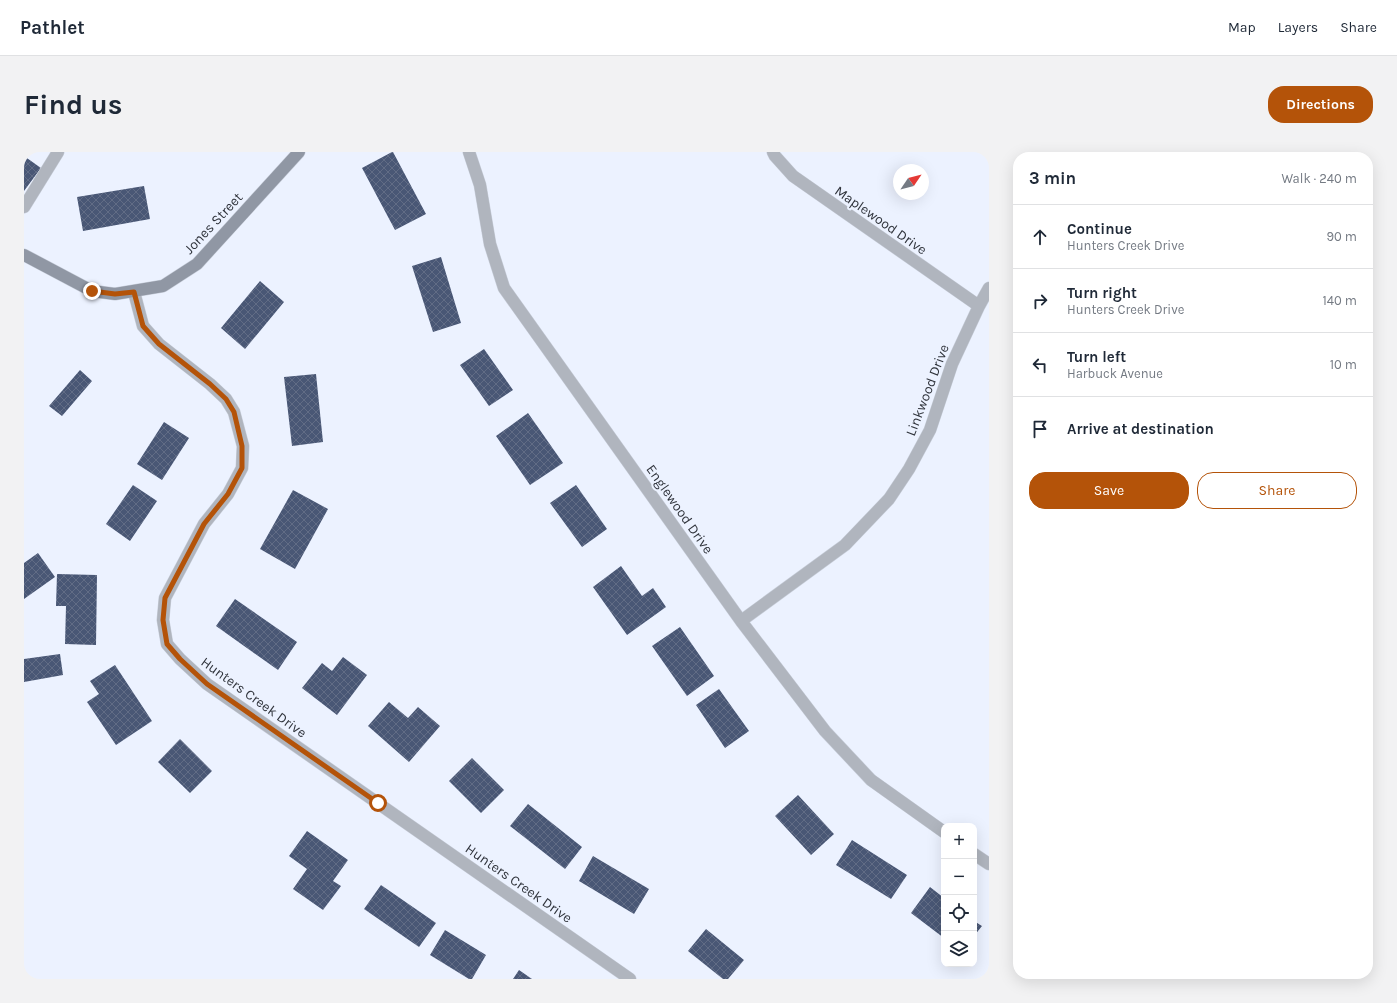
<!DOCTYPE html>
<meta charset="utf-8">
<style>
:root{--surface:#fff;--page:#f2f2f3;--text:#1f2937;--muted:#747a83;--line:#e0e1e3;--accent:#b45309}
body{margin:0;font-family:Karla,sans-serif;background:var(--page);color:var(--text)}
.controls{position:absolute;right:12px;bottom:12px;display:grid;overflow:hidden;border-radius:8px;box-shadow:0 4px 16px #0002}
.controls button{width:36px;height:36px;display:grid;place-items:center;padding:0;border:0;border-bottom:1px solid var(--line);background:var(--surface);color:var(--text);font:20px sans-serif}
.compass{position:absolute;left:869px;top:12px;width:36px;height:36px;border-radius:50%;background:var(--surface);box-shadow:0 4px 16px #0002;rotate:55deg}
.stop{position:absolute;width:12px;height:12px;margin:-9px;border:3px solid #b45309;border-radius:50%;background:#fff}
.stop.end{background:#b45309;border-color:#fff;box-shadow:0 1px 4px #0008}
.list{margin:0;padding:0;list-style:none}
h2{display:flex;justify-content:space-between;align-items:center;height:52px;margin:0;padding:0 16px;font-size:17px}
h2 small{font-size:13px;font-weight:400;color:var(--muted)}
.list li{display:grid;grid-template-columns:26px 1fr auto;gap:12px;align-items:center;box-sizing:border-box;height:64px;padding:0 16px;border-top:1px solid var(--line)}
.list b{display:block;font-size:15px;white-space:nowrap}
.list p{margin:0;font-size:13px;white-space:nowrap;color:var(--muted)}
.list em{font-size:13px;font-style:normal;color:var(--muted)}
.actions{display:flex;gap:8px;padding:12px 16px}
.actions a{flex:1;padding:9px 0;border:1px solid var(--accent);border-radius:16px;text-align:center;font-size:14px;color:var(--accent)}
.actions .main{background:var(--accent);color:#fff}
.icon{flex:none;width:22px;height:22px;fill:none;stroke:currentColor;stroke-width:2;stroke-linecap:round;stroke-linejoin:round}
.map{position:relative;flex:none;width:965px;height:827px;overflow:hidden;border-radius:16px}
header{display:flex;align-items:center;gap:24px;box-sizing:border-box;height:56px;padding:0 20px;background:var(--surface);border-bottom:1px solid var(--line)}
header strong{font-size:19px}
nav{display:flex;gap:22px;margin-inline-start:auto;font-size:14px}
.intro{display:flex;align-items:center;justify-content:space-between;box-sizing:border-box;height:96px;padding:0 24px}
h1{margin:0;font-size:28px}
.button{padding:10px 18px;border-radius:16px;background:var(--accent);color:#fff;font-size:14px;font-weight:700}
main{display:flex;gap:24px;padding:0 24px}
aside{flex:1;background:var(--surface);border-radius:16px;box-shadow:0 4px 16px #0002}
.map>svg:first-child{display:block}
</style>
<header>
<strong>Pathlet</strong>
<nav><a>Map</a><a>Layers</a><a>Share</a></nav>
</header>
<div class="intro"><h1>Find us</h1><a class="button">Directions</a></div>
<main>
<div class="map">
<svg width="965" height="827" viewBox="0 0 965 827">
<defs>
<pattern id="building-cross-hatch" width="8" height="8" patternUnits="userSpaceOnUse"><rect width="8" height="8" fill="#495775"/><path d="M0 0l8 8M0 8l8-8" fill="none" stroke="#616c85"/></pattern>
</defs>
<rect width="100%" height="100%" fill="#ecf2ff"/>
<path fill="url(#building-cross-hatch)" d="M 368,0 L 369,0 L 402,62 L 371,78 L 338,16 Z
M 0,4 L 17,16 L 0,39 Z
M 120,34 L 126,67 L 59,79 L 53,45 Z
M 417,105 L 437,171 L 409,180 L 388,114 Z
M 236,129 L 260,150 L 221,197 L 197,176 Z
M 460,197 L 489,238 L 465,254 L 436,213 Z
M 56,218 L 68,229 L 38,264 L 25,254 Z
M 292,222 L 299,290 L 268,294 L 260,225 Z
M 504,261 L 539,311 L 506,333 L 472,284 Z
M 140,270 L 165,286 L 138,328 L 113,312 Z
M 109,333 L 133,349 L 106,389 L 82,372 Z
M 552,333 L 583,377 L 558,395 L 526,351 Z
M 269,338 L 304,357 L 271,417 L 236,397 Z
M 14,401 L 31,425 L 0,447 L 0,411 Z
M 597,414 L 618,444 L 629,436 L 642,455 L 603,483 L 569,435 Z
M 33,422 L 73,423 L 72,493 L 41,492 L 42,454 L 32,454 Z
M 211,447 L 273,490 L 254,518 L 192,474 Z
M 656,475 L 690,524 L 663,544 L 628,494 Z
M 36,502 L 39,523 L 0,530 L 0,507 Z
M 319,505 L 343,523 L 313,563 L 278,536 L 298,511 L 308,519 Z
M 91,513 L 128,569 L 92,593 L 63,550 L 75,542 L 66,529 Z
M 695,537 L 725,579 L 701,596 L 672,553 Z
M 365,550 L 384,566 L 394,555 L 416,574 L 385,610 L 344,574 Z
M 156,587 L 188,619 L 166,641 L 134,610 Z
M 448,606 L 480,638 L 457,661 L 425,629 Z
M 774,643 L 810,682 L 787,703 L 751,664 Z
M 504,652 L 558,695 L 541,717 L 486,674 Z
M 283,679 L 324,708 L 309,729 L 317,734 L 299,758 L 269,737 L 283,717 L 265,704 Z
M 828,688 L 883,723 L 867,747 L 812,713 Z
M 569,704 L 625,737 L 610,762 L 555,729 Z
M 357,733 L 412,771 L 395,795 L 340,757 Z
M 906,735 L 920,746 L 920,786 L 887,761 Z
M 950,769 L 958,774 L 950,784 Z
M 682,777 L 720,808 L 704,827 L 699,827 L 664,799 Z
M 421,778 L 462,803 L 448,827 L 445,827 L 406,803 Z
M 495,818 L 508,827 L 489,827 Z"/>
<g fill="none" stroke-linecap="round" stroke-linejoin="round">
<defs>
<path id="street" d="M 445,0 L 456,33 L 466,92 L 480,136 L 717,469 L 801,579 L 847,628 L 920,680
M 749,0 L 751,4 L 769,24 L 955,154
M 0,55 L 34,0
M 110,140 L 119,174 L 135,192 L 186,232 L 202,247 L 210,260 L 219,294 L 218,316 L 204,342 L 180,372 L 141,446 L 139,468 L 143,492 L 156,507 L 183,532 L 606,827
M 717,469 L 821,393 L 865,347 L 885,317 L 906,278 L 928,212 L 955,154 L 965,136
M 950,702 L 965,712"/>
<path id="secondary" d="M 0,103 L 68,139 L 91,142 L 139,134 L 173,112 L 275,0"/>
</defs>
<use href="#street" stroke="#cad0dc" stroke-width="13"/>
<use href="#secondary" stroke="#cad0dc" stroke-width="13"/>
<use href="#street" stroke="#b0b5be" stroke-width="12"/>
<use href="#secondary" stroke="#9097a4" stroke-width="12"/>
</g>
<g fill="none" stroke-linecap="round" stroke-linejoin="round">
<path stroke="#b45309" stroke-width="5" d="M 68,139 L 91,142 L 110,140 L 119,174 L 135,192 L 186,232 L 202,247 L 210,260 L 218,294 L 218,316 L 204,342 L 180,372 L 141,446 L 139,468 L 143,492 L 156,507 L 183,532 L 354,651"/>
</g>
<g text-anchor="middle" stroke-width="4" stroke-linejoin="round" paint-order="stroke">
<g font-size="14" fill="#30343c" stroke="#ecf2ff">
<text transform="translate(857 68) rotate(35)" y="5">Maplewood Drive</text>
<text transform="translate(189 71) rotate(-47)" y="5">Jones Street</text>
<text transform="translate(903 238) rotate(-69)" y="5">Linkwood Drive</text>
<text transform="translate(656 357) rotate(55)" y="5">Englewood Drive</text>
<text transform="translate(230 545) rotate(36)" y="5">Hunters Creek Drive</text>
<text transform="translate(495 731) rotate(35)" y="5">Hunters Creek Drive</text>
</g>
</g>
</svg>
<div class="controls">
<button>+</button>
<button>−</button>
<button><svg class="icon" aria-label="locate" viewBox="0 0 24 24"><circle cx="12" cy="12" r="6"/><path d="M12 2v4M12 18v4M2 12h4M18 12h4"/></svg></button>
<button><svg class="icon" aria-label="layers" viewBox="0 0 24 24"><path d="M12 4l9 5-9 5-9-5zM3 14l9 5 9-5"/></svg></button>
</div>
<svg class="compass" viewBox="-18 -18 36 36"><path d="M0-13l5 13h-10z" fill="#e53935"/><path d="M0 13l5-13h-10z" fill="#747a83"/></svg>
<div class="stop" style="left:354px;top:651px"></div>
<div class="stop end" style="left:68px;top:139px"></div>
</div>
<aside>
<h2>3 min<small>Walk · 240 m</small></h2>
<ul class="list">
<li><svg class="icon" aria-label="ahead" viewBox="0 0 24 24"><path d="M12 20V5M6 11l6-6 6 6"/></svg><div><b>Continue</b><p>Hunters Creek Drive</p></div><em>90 m</em></li>
<li><svg class="icon" aria-label="right" viewBox="0 0 24 24"><path d="M7 20v-9h11M14 6l5 5-5 5"/></svg><div><b>Turn right</b><p>Hunters Creek Drive</p></div><em>140 m</em></li>
<li><svg class="icon" aria-label="left" viewBox="0 0 24 24"><path d="M17 20v-9H6M10 6l-5 5 5 5"/></svg><div><b>Turn left</b><p>Harbuck Avenue</p></div><em>10 m</em></li>
<li><svg class="icon" aria-label="arrive" viewBox="0 0 24 24"><path d="M6 21V4h12l-3 4 3 4H6"/></svg><div><b>Arrive at destination</b></div></li>
</ul>
<div class="actions"><a class="main">Save</a><a>Share</a></div>
</aside>
</main>
